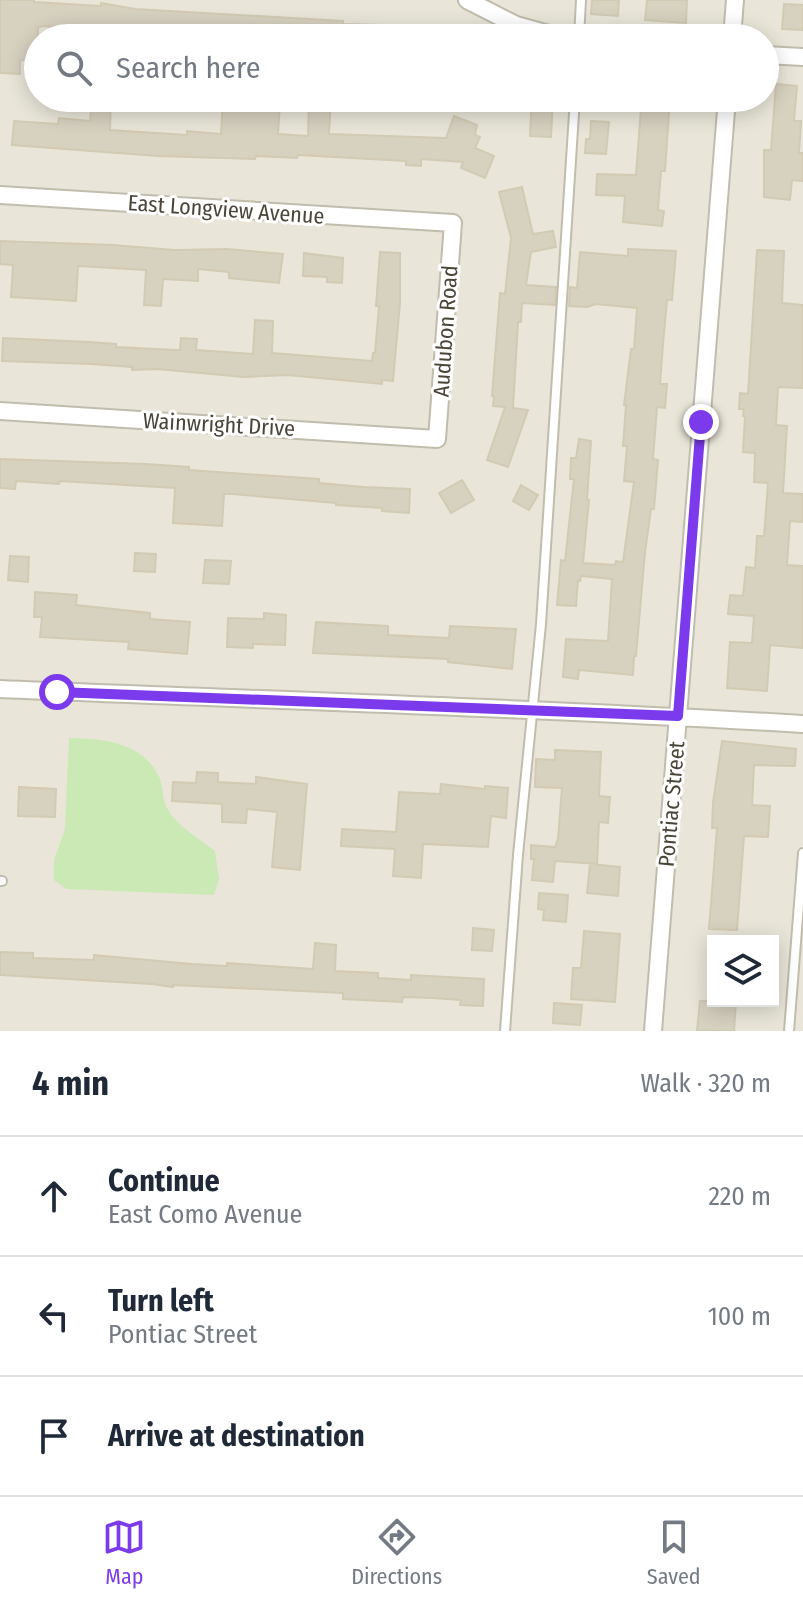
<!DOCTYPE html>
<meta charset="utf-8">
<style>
:root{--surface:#fff;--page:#f2f2f3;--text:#1f2937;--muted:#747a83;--line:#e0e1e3;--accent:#7c3aed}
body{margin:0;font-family:"Fira Sans Condensed",sans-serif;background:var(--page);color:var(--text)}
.controls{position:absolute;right:24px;bottom:24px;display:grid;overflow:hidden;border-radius:0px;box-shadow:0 4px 20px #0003}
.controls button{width:72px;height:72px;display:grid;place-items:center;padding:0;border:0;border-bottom:2px solid var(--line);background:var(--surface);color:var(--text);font:40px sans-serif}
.stop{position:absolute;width:24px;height:24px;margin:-18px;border:6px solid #7c3aed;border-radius:50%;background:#fff}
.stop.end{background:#7c3aed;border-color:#fff;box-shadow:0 2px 8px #0008}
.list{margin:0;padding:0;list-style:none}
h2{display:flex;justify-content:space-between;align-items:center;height:104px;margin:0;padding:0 32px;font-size:34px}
h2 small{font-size:26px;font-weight:400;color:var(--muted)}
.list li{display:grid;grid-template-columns:52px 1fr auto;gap:24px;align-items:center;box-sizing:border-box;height:120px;padding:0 32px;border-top:2px solid var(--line)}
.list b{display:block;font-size:30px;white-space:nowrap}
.list p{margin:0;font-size:26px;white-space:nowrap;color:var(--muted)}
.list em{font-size:26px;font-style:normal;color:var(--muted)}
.icon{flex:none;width:44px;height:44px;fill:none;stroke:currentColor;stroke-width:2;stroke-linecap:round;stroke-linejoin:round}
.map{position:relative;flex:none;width:803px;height:1031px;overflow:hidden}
.search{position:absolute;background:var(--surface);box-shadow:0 4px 20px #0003;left:24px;right:24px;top:24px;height:88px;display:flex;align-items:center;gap:20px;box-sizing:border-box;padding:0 28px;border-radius:44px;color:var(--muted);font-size:30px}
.sheet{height:464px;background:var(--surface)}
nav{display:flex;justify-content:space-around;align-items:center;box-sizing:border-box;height:112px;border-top:2px solid var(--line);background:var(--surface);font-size:22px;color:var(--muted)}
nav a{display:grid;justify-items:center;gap:4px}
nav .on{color:var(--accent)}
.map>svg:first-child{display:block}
</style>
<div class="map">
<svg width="803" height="1031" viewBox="0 0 803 1031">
<rect width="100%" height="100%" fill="#f5f4eb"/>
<path fill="#e9e6d9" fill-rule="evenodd" d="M 0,0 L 803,0 L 803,1031 L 0,1031 ZM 38,38 L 765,38 L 765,98 L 38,98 ZM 713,941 L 773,941 L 773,1001 L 713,1001 Z"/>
<path fill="#cae9b4" d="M 69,738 C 105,739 144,742 160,779 C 164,789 162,801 168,810 C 178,827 200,839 215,851 L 219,879 L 214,895 L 66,889 L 54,880 L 54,860 L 65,829 Z"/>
<path fill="#d7d1c0" stroke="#d2cab3" stroke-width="2" d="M 0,0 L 34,0 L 34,2 L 101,6 L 101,3 L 135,9 L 343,21 L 343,24 L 379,25 L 379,38 L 194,38 L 186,37 L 186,34 L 132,31 L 132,34 L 42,26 L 38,28 L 38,61 L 20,60 L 20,74 L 0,73 Z
M 592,0 L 619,0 L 618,16 L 591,14 Z
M 647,0 L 687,0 L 686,23 L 645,20 Z
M 784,4 L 803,5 L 803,30 L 782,29 Z
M 776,84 L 797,86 L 794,121 L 801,121 L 799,153 L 803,153 L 803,181 L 792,180 L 790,200 L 764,197 L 764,150 L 771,150 Z
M 92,98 L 111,98 L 110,130 L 187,135 L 187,131 L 221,134 L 223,98 L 280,101 L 278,134 L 308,136 L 309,98 L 331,98 L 329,134 L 446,138 L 454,116 L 477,125 L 475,135 L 480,137 L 475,148 L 494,156 L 485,178 L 461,168 L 463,162 L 421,159 L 421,166 L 406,165 L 406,161 L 298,155 L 297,158 L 256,156 L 255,159 L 158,156 L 12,145 L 14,121 L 58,124 L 59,118 L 90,121 Z
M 532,98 L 553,98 L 551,137 L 530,136 Z
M 646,98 L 670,98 L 665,171 L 661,171 L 658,210 L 664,211 L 662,226 L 623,222 L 625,196 L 596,195 L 597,174 L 636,175 L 641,108 L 645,108 Z
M 591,121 L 609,122 L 606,154 L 585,153 L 586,139 L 590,139 Z
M 522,187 L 533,234 L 553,231 L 556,247 L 531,252 L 526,285 L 556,287 L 555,305 L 522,303 L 521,322 L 518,322 L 513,408 L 528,410 L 508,467 L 487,460 L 505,407 L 493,406 L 494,396 L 492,396 L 500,293 L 505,294 L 511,238 L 499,192 Z
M 0,241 L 113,245 L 174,250 L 227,249 L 283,254 L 279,283 L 229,278 L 229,272 L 198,269 L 198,281 L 163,279 L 161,306 L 144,305 L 146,270 L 78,266 L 76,301 L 11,297 L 13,265 L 0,264 Z
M 628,249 L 676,251 L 672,300 L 667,300 L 663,344 L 660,384 L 667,384 L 665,408 L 657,407 L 653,459 L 658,460 L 654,509 L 651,509 L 645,552 L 636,656 L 634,656 L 633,675 L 579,670 L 578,679 L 563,677 L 566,639 L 608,641 L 612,579 L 581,576 L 580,581 L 578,580 L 576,606 L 557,605 L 561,560 L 565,561 L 574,479 L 570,479 L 571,458 L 576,458 L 579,439 L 591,441 L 587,500 L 589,500 L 583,563 L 615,565 L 616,561 L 623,562 L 634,482 L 624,481 L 627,446 L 623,446 L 626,405 L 624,405 L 631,349 L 634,349 L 637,308 L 596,304 L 587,307 L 569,306 L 570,287 L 577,288 L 580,252 L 628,256 Z
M 757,250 L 784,251 L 782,303 L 803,305 L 803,388 L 778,387 L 776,425 L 787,426 L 783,493 L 803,494 L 803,522 L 790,521 L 787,565 L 803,566 L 803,648 L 770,645 L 767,691 L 727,688 L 730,642 L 752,643 L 754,616 L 728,614 L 730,595 L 743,596 L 746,567 L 755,568 L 757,536 L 764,536 L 768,483 L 754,482 L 755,453 L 743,452 L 745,417 L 743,416 L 744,409 L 739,409 L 740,393 L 748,394 Z
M 380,252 L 400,253 L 400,303 L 393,381 L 382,380 L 382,384 L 287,375 L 244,377 L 157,369 L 132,370 L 132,367 L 91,364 L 2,361 L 3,338 L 89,342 L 116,344 L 116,347 L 176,350 L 180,350 L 181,338 L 197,339 L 196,350 L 253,354 L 255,320 L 273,321 L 272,353 L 372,361 L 373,353 L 375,353 L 379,306 L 376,306 Z
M 304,253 L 343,258 L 342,283 L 327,282 L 327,277 L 303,276 Z
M 0,459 L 146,464 L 189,467 L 189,470 L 319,479 L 319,483 L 364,487 L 410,489 L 409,513 L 382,511 L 382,508 L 336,505 L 336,503 L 232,494 L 224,494 L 222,526 L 173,523 L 175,488 L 60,481 L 59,484 L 16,481 L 15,489 L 0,488 Z
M 462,480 L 474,500 L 451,513 L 439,493 Z
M 521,485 L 538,495 L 529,510 L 513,501 Z
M 135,553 L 156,554 L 155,572 L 134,571 Z
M 10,556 L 29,557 L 28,582 L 8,580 Z
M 205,560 L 231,561 L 229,584 L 203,583 Z
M 35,592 L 77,595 L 76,605 L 150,613 L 150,619 L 190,622 L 187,654 L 128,649 L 129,642 L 40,637 L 42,617 L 34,617 Z
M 264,613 L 286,615 L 285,645 L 253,644 L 253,648 L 227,647 L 228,618 L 264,619 Z
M 316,622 L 388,626 L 388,635 L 449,638 L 450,626 L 516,629 L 512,669 L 448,662 L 448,659 L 313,653 Z
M 722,741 L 796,749 L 795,766 L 754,765 L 752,805 L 770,806 L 768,837 L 744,836 L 737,930 L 709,929 L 717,828 L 712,828 L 713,803 Z
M 555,750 L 601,752 L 599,796 L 610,797 L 608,823 L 599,822 L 597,864 L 555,861 L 553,882 L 532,880 L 534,859 L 531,859 L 531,845 L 555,847 L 558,839 L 562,788 L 535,787 L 536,759 L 555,760 Z
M 197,772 L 218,773 L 218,782 L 256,784 L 256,777 L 307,784 L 300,870 L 272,867 L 277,812 L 247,809 L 246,823 L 222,822 L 222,804 L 172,801 L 173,782 L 196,783 Z
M 441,784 L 485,789 L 485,786 L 508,788 L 506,818 L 491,816 L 488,847 L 423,844 L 421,878 L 393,876 L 395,849 L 341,846 L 342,829 L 396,832 L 399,792 L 440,794 Z
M 19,787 L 56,789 L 55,817 L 18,816 Z
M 590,864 L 620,867 L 618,896 L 587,893 Z
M 539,893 L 568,895 L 566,922 L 543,920 L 544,910 L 538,909 Z
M 473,928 L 494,930 L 492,951 L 472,950 Z
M 584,931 L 620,934 L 615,1002 L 571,999 L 573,968 L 581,968 Z
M 315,943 L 336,945 L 335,971 L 378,973 L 378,978 L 411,980 L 411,975 L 484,979 L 483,1006 L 460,1005 L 461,1000 L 432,998 L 403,997 L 402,1002 L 343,999 L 343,993 L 173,985 L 173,987 L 152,984 L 0,975 L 0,952 L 33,953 L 33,958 L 94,960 L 94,955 L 192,964 L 227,966 L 227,963 L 313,969 Z
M 700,1001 L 736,1001 L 734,1031 L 697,1031 Z
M 554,1003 L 582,1005 L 580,1025 L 553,1023 Z"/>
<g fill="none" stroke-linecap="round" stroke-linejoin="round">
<defs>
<path id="lane" d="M 579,38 L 581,0
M 0,881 L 2,881
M 505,1031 L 518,855 L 541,624 L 575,98
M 789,1031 L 803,853"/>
<path id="street" d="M 467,0 L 516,25 L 563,38
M 732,38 L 735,0
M 765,55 L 803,57
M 0,195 L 453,223 L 437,439 L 0,411
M 0,689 C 268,700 536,708 803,724
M 653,1031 L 727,98"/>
</defs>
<use href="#lane" stroke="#c1bdad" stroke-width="12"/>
<use href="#street" stroke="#c1bdad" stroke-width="20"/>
<use href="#lane" stroke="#fff" stroke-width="8"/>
<use href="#street" stroke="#fff" stroke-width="16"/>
</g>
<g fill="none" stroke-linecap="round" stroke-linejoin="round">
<path stroke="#7c3aed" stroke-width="10" d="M 57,692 L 678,716 L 701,422"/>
</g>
<g text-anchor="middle" stroke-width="6" stroke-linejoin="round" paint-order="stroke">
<g font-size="22" fill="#4a4538" stroke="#fff">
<text transform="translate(226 209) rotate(4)" y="8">East Longview Avenue</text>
<text transform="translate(445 331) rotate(-86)" y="8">Audubon Road</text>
<text transform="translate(219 424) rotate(3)" y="8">Wainwright Drive</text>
<text transform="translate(671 804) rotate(-85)" y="8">Pontiac Street</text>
</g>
</g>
</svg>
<div class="controls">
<button><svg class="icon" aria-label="layers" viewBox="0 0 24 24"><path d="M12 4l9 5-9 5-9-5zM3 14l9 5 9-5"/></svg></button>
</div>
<div class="stop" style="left:57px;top:692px"></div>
<div class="stop end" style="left:701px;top:422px"></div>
<div class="search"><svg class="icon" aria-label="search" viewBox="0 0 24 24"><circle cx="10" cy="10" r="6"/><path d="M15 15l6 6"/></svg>Search here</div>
</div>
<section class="sheet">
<h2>4 min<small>Walk · 320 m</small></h2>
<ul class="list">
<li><svg class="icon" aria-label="ahead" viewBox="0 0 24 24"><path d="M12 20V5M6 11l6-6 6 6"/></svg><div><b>Continue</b><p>East Como Avenue</p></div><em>220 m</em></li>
<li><svg class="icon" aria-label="left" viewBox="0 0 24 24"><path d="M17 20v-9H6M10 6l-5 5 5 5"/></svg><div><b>Turn left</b><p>Pontiac Street</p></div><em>100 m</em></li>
<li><svg class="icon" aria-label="arrive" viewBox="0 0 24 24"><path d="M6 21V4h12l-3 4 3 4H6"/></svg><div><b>Arrive at destination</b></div></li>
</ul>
</section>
<nav>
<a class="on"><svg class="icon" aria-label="map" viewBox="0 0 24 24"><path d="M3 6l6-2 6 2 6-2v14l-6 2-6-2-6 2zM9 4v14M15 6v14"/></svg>Map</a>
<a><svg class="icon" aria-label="directions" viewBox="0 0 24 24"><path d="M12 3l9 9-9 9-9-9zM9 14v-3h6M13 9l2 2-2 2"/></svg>Directions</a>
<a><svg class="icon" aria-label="saved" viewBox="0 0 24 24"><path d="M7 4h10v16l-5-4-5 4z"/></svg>Saved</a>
</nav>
